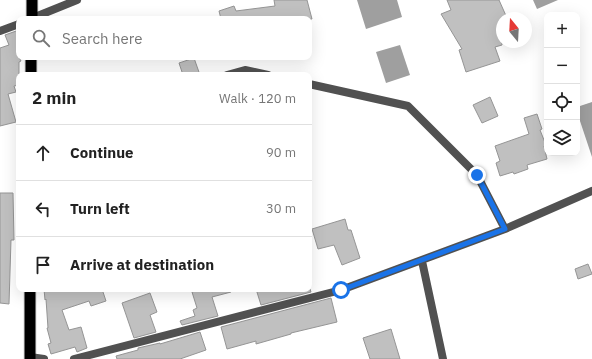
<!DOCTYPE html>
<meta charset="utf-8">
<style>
:root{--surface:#fff;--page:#f2f2f2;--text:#222;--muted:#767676;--line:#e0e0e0}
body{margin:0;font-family:"IBM Plex Sans",sans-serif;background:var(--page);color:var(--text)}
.controls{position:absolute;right:12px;top:12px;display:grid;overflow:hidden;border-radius:8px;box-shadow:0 4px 16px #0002}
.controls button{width:36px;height:36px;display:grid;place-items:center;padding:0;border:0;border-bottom:1px solid var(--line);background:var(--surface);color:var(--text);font:20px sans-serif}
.compass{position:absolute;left:496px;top:12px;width:36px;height:36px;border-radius:50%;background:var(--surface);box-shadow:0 4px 16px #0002;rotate:342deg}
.stop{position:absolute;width:12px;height:12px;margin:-9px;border:3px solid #1a73e8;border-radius:50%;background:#fff}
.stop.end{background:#1a73e8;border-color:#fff;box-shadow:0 1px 4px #0008}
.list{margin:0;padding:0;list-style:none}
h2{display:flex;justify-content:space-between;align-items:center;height:52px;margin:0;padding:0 16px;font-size:17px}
h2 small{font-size:13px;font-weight:400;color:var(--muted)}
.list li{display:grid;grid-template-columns:26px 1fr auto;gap:12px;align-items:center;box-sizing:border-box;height:56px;padding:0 16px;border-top:1px solid var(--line)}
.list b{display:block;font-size:15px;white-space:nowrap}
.list em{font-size:13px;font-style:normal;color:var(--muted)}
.icon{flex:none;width:22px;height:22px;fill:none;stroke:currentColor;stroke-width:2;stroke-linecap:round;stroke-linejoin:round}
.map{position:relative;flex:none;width:592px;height:359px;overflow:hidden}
.search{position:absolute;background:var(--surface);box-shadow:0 4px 16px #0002;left:16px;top:16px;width:296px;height:44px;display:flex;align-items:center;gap:10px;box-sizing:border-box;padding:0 14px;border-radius:8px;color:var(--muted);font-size:15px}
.panel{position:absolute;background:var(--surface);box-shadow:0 4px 16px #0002;left:16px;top:72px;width:296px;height:220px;border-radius:8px}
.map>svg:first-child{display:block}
</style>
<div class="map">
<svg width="592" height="359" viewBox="0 0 592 359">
<rect width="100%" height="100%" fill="#fff"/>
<path fill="#9f9f9f" d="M 357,0 L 397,0 L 402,17 L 366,29 Z
M 533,0 L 558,0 L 537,9 Z
M 400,45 L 410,75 L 386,83 L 376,52 Z
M 592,102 L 592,157 L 577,112 L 577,107 Z"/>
<path fill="#c0c0c0" stroke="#959595" d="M 274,0 L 307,0 L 312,19 L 221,19 L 219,11 L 234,6 L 236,11 L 275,6 Z
M 447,0 L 499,0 L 507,18 L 502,18 L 502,45 L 495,47 L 500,61 L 466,72 L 459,50 L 462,49 L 441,14 L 451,10 Z
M 19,30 L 19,57 L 21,61 L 19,62 L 19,85 L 14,86 L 16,92 L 8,94 L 16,122 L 0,126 L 0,48 L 9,45 L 5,35 Z
M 194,58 L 200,75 L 183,75 L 179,63 Z
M 490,97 L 498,116 L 482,123 L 473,105 Z
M 537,114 L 542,129 L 540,130 L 546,145 L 544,146 L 547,159 L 527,165 L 528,169 L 514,174 L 513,172 L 500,176 L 496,163 L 500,161 L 495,146 L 529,134 L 524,118 Z
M 0,193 L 13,193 L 14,240 L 11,240 L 9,304 L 0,303 Z
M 345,219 L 348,230 L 351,230 L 360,258 L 342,265 L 334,245 L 318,249 L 312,229 Z
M 588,264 L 592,274 L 578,279 L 575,269 Z
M 44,289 L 102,289 L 106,301 L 91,306 L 89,301 L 62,310 L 69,330 L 81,327 L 87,348 L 77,352 L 75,347 L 51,354 L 48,344 L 51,343 L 47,328 L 48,328 L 46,299 L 45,300 Z
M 202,289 L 230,289 L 231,292 L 212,297 L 218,316 L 182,325 L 180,321 L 195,316 L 193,310 L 197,308 L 192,292 Z
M 256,289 L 310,289 L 311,292 L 261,305 Z
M 150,293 L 157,312 L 150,315 L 156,332 L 134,338 L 122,303 Z
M 331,298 L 337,322 L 291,333 L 291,334 L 256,344 L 256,341 L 227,349 L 221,327 Z
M 391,329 L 400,359 L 370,359 L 363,338 Z
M 200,332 L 206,350 L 180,359 L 117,359 L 116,356 L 138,350 L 138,348 L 160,343 L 160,344 Z"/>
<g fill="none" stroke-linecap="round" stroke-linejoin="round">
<defs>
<path id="trunk" d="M 32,19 L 32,0
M 31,75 L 31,57
M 30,289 L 30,359"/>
</defs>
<use href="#trunk" stroke="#dbdbdb" stroke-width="13"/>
<path stroke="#515151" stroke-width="8" d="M 30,19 L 77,0
M 0,31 L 19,24
M 227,75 L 245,70 L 268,75
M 309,84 L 408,106 L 477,175 L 505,229
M 422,261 L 443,359
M 30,357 L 44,359
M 74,359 L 341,290 L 505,229 L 592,191"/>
<use href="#trunk" stroke="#000" stroke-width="11"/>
</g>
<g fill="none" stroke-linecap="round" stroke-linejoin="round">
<path stroke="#1a73e8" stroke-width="5" d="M 341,290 L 505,229 L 477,175"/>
</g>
</svg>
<div class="controls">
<button>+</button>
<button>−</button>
<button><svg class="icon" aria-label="locate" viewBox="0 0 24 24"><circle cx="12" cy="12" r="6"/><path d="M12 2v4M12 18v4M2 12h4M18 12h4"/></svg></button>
<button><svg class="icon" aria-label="layers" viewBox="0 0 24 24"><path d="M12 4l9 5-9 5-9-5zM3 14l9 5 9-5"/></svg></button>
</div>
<svg class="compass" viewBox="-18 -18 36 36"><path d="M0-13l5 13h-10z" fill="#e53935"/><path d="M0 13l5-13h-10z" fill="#767676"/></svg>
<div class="stop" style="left:341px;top:290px"></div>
<div class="stop end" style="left:477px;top:175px"></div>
<div class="search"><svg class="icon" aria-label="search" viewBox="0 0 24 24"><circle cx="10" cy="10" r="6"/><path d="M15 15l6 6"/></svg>Search here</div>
<section class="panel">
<h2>2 min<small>Walk · 120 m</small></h2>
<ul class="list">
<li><svg class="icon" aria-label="ahead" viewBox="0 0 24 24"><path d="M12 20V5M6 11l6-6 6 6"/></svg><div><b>Continue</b></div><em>90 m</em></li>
<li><svg class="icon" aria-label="left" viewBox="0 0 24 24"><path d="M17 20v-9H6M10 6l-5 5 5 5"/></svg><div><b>Turn left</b></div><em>30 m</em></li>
<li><svg class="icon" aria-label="arrive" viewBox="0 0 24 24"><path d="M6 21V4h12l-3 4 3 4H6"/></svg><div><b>Arrive at destination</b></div></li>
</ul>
</section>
</div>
